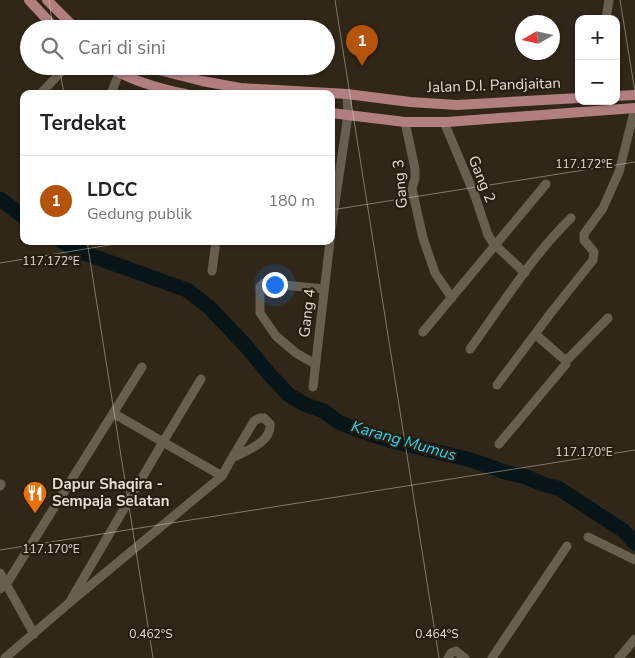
<!DOCTYPE html>
<html lang="id">
<meta charset="utf-8">
<style>
:root{--surface:#fff;--page:#f2f2f2;--text:#202124;--muted:#757577;--line:#e0e0e0;--accent:#b45309}
body{margin:0;font-family:"Nunito Sans",sans-serif;background:var(--page);color:var(--text)}
.controls{position:absolute;right:15px;top:15px;display:grid;overflow:hidden;border-radius:10px;box-shadow:0 1px 4px #0004}
.controls button{width:45px;height:45px;display:grid;place-items:center;padding:0;border:0;border-bottom:1px solid var(--line);background:var(--surface);color:var(--text);font:25px sans-serif}
.compass{position:absolute;left:515px;top:15px;width:45px;height:45px;border-radius:50%;background:var(--surface);box-shadow:0 1px 4px #0004;rotate:261deg}
.you{position:absolute;left:274px;top:284px;width:18px;height:18px;margin:-12px;border:4px solid #fff;border-radius:50%;background:#1a73e8;box-shadow:0 0 0 8px #1a73e833}
.badge{display:grid;place-items:center;width:32px;height:32px;border-radius:50%;background:var(--accent);color:#fff;font-size:16px;font-weight:700}
.pin{position:absolute;translate:-50% -41px;filter:drop-shadow(0 1px 2px #0008)}
.pin::after{content:'';position:absolute;top:26px;width:18px;height:15px;background:inherit;clip-path:polygon(0 0,100% 0,50% 100%)}
.list{margin:0;padding:0;list-style:none}
h2{display:flex;justify-content:space-between;align-items:center;height:65px;margin:0;padding:0 20px;font-size:21px}
h2 small{font-size:16px;font-weight:400;color:var(--muted)}
.list li{display:grid;grid-template-columns:32px 1fr auto;gap:15px;align-items:center;box-sizing:border-box;height:90px;padding:0 20px;border-top:1px solid var(--line)}
.list b{display:block;font-size:19px;white-space:nowrap}
.list p{margin:0;font-size:16px;white-space:nowrap;color:var(--muted)}
.list em{font-size:16px;font-style:normal;color:var(--muted)}
.icon{flex:none;width:28px;height:28px;fill:none;stroke:currentColor;stroke-width:2;stroke-linecap:round;stroke-linejoin:round}
.map{position:relative;flex:none;width:635px;height:658px;overflow:hidden}
.search{position:absolute;background:var(--surface);box-shadow:0 1px 4px #0004;left:20px;top:20px;width:315px;height:55px;display:flex;align-items:center;gap:12px;box-sizing:border-box;padding:0 18px;border-radius:28px;color:var(--muted);font-size:19px}
.panel{position:absolute;background:var(--surface);box-shadow:0 1px 4px #0004;left:20px;top:90px;width:315px;height:155px;border-radius:10px}
.map>svg:first-child{display:block}
</style>
<div class="map">
<svg width="635" height="658" viewBox="0 0 635 658">
<rect width="100%" height="100%" fill="#312718"/>
<g fill="none" stroke-linecap="round" stroke-linejoin="round">
<path stroke="#071518" stroke-width="15" d="M 0,199 L 24,217
M 61,241 L 81,252 L 187,290 L 209,307 L 246,346 L 270,375 L 289,395 L 306,405 L 324,411 L 338,422 L 364,432 L 388,440 L 471,460 L 505,472 L 526,477 L 545,485 L 558,488 L 624,531 L 635,543"/>
<path stroke="#695f4e" stroke-width="9" d="M 606,19 L 609,0
M 40,94 L 67,66
M 111,94 L 119,73
M 405,122 L 415,169 L 415,178 L 412,189 L 423,238 L 435,273 L 452,298
M 444,122 L 475,196 L 488,235 L 493,243 L 525,273
M 331,230 L 348,115 L 347,94
M 212,271 L 216,241
M 423,332 L 546,184
M 470,349 C 502,305 532,256 571,218
M 566,361 L 608,318
M 315,364 L 296,353 L 276,336 L 260,313 L 260,287 L 264,283 L 324,289
M 497,385 L 550,314 L 593,260 L 594,252 L 584,240 L 584,234 L 603,208 L 619,172 L 635,108
M 313,387 L 330,241
M 260,418 L 264,418 L 270,424 C 272,442 246,451 232,458 L 254,421 Z
M 499,444 L 566,364 L 566,361 L 535,334
M 222,476 L 232,458
M 0,486 L 1,484
M 588,537 L 635,560
M 0,573 L 34,634
M 0,589 L 7,583 L 142,367
M 69,603 L 222,476 L 163,442 L 201,379
M 5,658 L 69,603 L 163,442 L 113,413
M 448,658 L 451,653 L 456,651 L 465,658
M 492,658 L 567,546
M 619,658 L 635,639"/>
<path stroke="#b27f80" stroke-width="10" d="M 29,0 L 56,29
M 47,0 L 76,29
M 107,66 C 131,80 159,89 186,94
M 143,66 L 202,81 L 240,88 L 347,94 L 410,102 L 457,105 L 579,98
M 616,96 L 635,95
M 331,113 L 405,122 L 447,122 L 635,108"/>
</g>
<path fill="none" stroke="#e5ded5" stroke-width="1" stroke-opacity="0.45" d="M 49,0 L 53,29M 335,0 L 439,658M 620,0 L 635,92M 59,66 L 64,94M 331,210 L 635,162M 87,241 L 153,658M 0,263 L 134,241M 0,550 L 635,450"/>
<defs>
<symbol id="restaurant-pin" viewBox="-11 -11 22 30"><path d="M0 17L-7.5 6A9.5 9.5 0 1 1 7.5 6Z" fill="#e8710a" stroke="#271e0f"/><path d="M-5-6h1v4h1v-4h1v4h1v-4h1v5L-1.5 .5V6h-2V.5L-5-1ZM5-6V6H3V1.5H1.5Q1.5-4 5-6Z" fill="#fff"/></symbol>
</defs>
<g fill-rule="evenodd">
<use href="#restaurant-pin" x="21" y="479" width="28" height="38"/>
</g>
<g text-anchor="middle" stroke-width="4.5" stroke-linejoin="round" paint-order="stroke">
<g font-size="15" fill="#e5ded5" stroke="#271e0f">
<text transform="translate(494 85) rotate(-2)" y="5">Jalan D.I. Pandjaitan</text>
<text transform="translate(482 179) rotate(68)" y="5">Gang 2</text>
<text transform="translate(400 184) rotate(-95)" y="5">Gang 3</text>
<text transform="translate(307 313) rotate(-83)" y="5">Gang 4</text>
</g>
<g font-size="15" font-weight="bold" fill="#e5ded5" stroke="#271e0f" text-anchor="start">
<text x="52" y="489">Dapur Shaqira -<tspan x="52" dy="17">Sempaja Selatan</tspan></text>
</g>
<g font-size="16" font-style="italic" fill="#27d5f4" stroke="#271e0f">
<text transform="translate(404 440) rotate(16)" y="6">Karang Mumus</text>
</g>
</g>
<g font-size="12" text-anchor="middle" fill="#e5ded5" stroke="#271e0f" stroke-width="4.5" stroke-linejoin="round" paint-order="stroke">
<text x="584" y="168">117.172°E</text>
<text x="51" y="265">117.172°E</text>
<text x="584" y="456">117.170°E</text>
<text x="51" y="553">117.170°E</text>
<text x="151" y="638">0.462°S</text>
<text x="437" y="638">0.464°S</text>
</g>
</svg>
<div class="controls">
<button>+</button>
<button>−</button>
</div>
<svg class="compass" viewBox="-18 -18 36 36"><path d="M0-13l5 13h-10z" fill="#e53935"/><path d="M0 13l5-13h-10z" fill="#757577"/></svg>
<div class="you"></div>
<div class="pin badge" style="left:362px;top:66px">1</div>
<div class="search"><svg class="icon" aria-label="search" viewBox="0 0 24 24"><circle cx="10" cy="10" r="6"/><path d="M15 15l6 6"/></svg>Cari di sini</div>
<section class="panel">
<h2>Terdekat<small></small></h2>
<ul class="list">
<li><span class="badge">1</span><div><b>LDCC</b><p>Gedung publik</p></div><em>180 m</em></li>
</ul>
</section>
</div>
